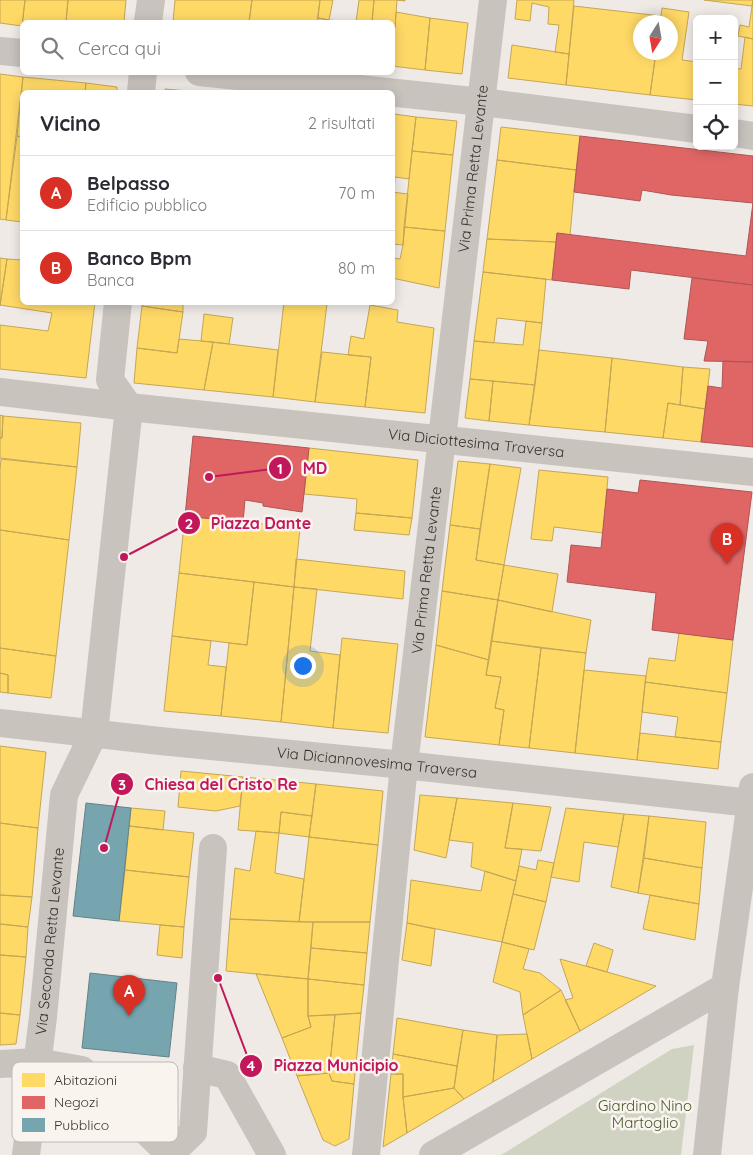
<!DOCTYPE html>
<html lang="it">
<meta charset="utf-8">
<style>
:root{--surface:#fff;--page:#f7f7f7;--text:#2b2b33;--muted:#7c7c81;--line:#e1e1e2;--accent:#d93025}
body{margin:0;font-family:Quicksand,sans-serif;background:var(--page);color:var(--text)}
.controls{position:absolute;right:15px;top:15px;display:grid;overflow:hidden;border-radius:8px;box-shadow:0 2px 12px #0003}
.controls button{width:45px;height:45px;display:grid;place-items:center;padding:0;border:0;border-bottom:1px solid var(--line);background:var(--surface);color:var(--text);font:25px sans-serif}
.compass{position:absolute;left:633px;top:15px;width:45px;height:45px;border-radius:50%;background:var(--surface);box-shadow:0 2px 12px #0003;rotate:191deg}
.you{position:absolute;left:302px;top:665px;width:18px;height:18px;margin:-12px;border:4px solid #fff;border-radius:50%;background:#1a73e8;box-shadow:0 0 0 8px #1a73e833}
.badge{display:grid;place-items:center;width:32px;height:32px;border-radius:50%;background:var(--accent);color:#fff;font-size:16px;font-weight:700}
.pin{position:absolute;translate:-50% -41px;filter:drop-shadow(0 1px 2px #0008)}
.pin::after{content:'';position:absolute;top:26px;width:18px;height:15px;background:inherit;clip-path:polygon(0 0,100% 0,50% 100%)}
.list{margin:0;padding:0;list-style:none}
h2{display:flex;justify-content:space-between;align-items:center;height:65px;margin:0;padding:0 20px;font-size:21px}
h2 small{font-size:16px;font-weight:400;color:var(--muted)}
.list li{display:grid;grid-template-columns:32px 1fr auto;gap:15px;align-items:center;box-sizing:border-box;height:75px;padding:0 20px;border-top:1px solid var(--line)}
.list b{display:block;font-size:19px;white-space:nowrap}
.list p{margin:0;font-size:16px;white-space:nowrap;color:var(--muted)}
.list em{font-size:16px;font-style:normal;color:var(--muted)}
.icon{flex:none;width:28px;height:28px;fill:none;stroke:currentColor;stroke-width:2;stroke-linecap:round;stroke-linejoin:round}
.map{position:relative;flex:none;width:753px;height:1155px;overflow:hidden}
.search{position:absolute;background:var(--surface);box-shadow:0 2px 12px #0003;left:20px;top:20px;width:375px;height:55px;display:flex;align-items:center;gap:12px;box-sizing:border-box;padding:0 18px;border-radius:8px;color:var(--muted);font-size:19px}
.panel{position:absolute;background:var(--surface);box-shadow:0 2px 12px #0003;left:20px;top:90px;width:375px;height:215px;border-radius:8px}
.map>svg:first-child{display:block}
</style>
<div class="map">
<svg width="753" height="1155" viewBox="0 0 753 1155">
<rect width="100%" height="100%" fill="#efeae6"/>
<path fill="#d0d3c1" d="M 694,1045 L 681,1155 L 501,1155 L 672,1049 Z"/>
<path fill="#ffd966" stroke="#c4a655" d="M 0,0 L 25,0 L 22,26 L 0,23 Z
M 25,0 L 68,0 L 66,22 L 22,22 L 22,26 Z
M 68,0 L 126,0 L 124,22 L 66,22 Z
M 175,0 L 252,0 L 249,22 L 173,22 Z
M 252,0 L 320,0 L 317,22 L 249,22 Z
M 320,0 L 333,0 L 329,20 L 318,18 Z
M 359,0 L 374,0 L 372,22 L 356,22 Z
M 374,0 L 405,0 L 405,1 L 397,0 L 395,28 L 392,27 L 392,22 L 372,22 Z
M 517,0 L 574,0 L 569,54 L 555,52 L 559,25 L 548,24 L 549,7 L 532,3 L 530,21 L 515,19 Z
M 704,0 L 753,0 L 752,6 Z
M 753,0 L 753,39 L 738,36 L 740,25 L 749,27 Z
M 574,6 L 661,16 L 660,22 L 640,22 L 640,52 L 656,52 L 650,95 L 566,85 Z
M 662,8 L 689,12 L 682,60 L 697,62 L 697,100 L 650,95 L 656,52 L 670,52 L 670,22 L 660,22 Z
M 396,12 L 430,18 L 425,70 L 392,66 L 392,27 L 395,28 Z
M 318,18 L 329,20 L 350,22 L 317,22 Z
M 430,18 L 468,23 L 462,74 L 425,70 Z
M 745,37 L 753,39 L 753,106 L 734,104 L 734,68 L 741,69 Z
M 512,45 L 569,54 L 566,85 L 508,78 Z
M 0,74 L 23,77 L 6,220 L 0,219 Z
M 23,77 L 86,83 L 85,92 L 22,92 L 22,137 L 17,136 Z
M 86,83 L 117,87 L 117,92 L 85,92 Z
M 165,89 L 198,92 L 165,92 Z
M 394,114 L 416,117 L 409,179 L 395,177 L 394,193 L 392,192 L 392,129 Z
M 416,117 L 457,121 L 453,155 L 412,151 Z
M 501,127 L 580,136 L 576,170 L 497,160 Z
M 17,136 L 22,137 L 22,222 L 6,220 Z
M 412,151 L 453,155 L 445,231 L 404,227 Z
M 497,160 L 576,170 L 570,235 L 557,233 L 556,242 L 487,239 Z
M 392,192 L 408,194 L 403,245 L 392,244 Z
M 404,227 L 445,231 L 439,288 L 392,278 L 392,258 L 400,259 L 403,245 Z
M 487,239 L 556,242 L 552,280 L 483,272 Z
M 0,258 L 7,259 L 0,306 Z
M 7,259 L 22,260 L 22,302 L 95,302 L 86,378 L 0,369 L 0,325 L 48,331 L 52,313 L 0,305 Z
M 483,272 L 546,279 L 542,323 L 497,318 L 494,343 L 474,341 Z
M 142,302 L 183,302 L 183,312 L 142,306 Z
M 284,302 L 321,302 L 327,304 L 315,402 L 273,397 Z
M 370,305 L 398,310 L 397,322 L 434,328 L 425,413 L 365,407 L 371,357 L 348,355 L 351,336 L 364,339 Z
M 142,306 L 183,312 L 177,353 L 137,348 Z
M 204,314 L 233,318 L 229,344 L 201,341 Z
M 526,321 L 542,323 L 535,385 L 470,379 L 474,341 L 523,345 Z
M 179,339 L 213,342 L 204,390 L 134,383 L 137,348 L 177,353 Z
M 213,342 L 278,350 L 273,397 L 204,390 Z
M 539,350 L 612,358 L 605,432 L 529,425 Z
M 322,352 L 371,357 L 365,407 L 315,402 Z
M 612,358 L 683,367 L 680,405 L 668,403 L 663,438 L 605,432 Z
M 683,367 L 710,369 L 705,409 L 680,405 Z
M 470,379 L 493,381 L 489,421 L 465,418 Z
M 493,381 L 535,385 L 529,425 L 489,421 Z
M 668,403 L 705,409 L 701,442 L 663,438 Z
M 0,415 L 3,416 L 2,438 L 0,438 Z
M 3,416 L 81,423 L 77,467 L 0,458 L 0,438 L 2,438 Z
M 309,448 L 418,460 L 412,518 L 356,513 L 357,499 L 304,494 Z
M 1,459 L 77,467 L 69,540 L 0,530 L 0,470 Z
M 458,461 L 490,464 L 480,529 L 450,525 Z
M 490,464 L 521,468 L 504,565 L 476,560 Z
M 539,470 L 608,477 L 603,533 L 554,527 L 552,541 L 531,539 Z
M 356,513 L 412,518 L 409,535 L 354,530 Z
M 185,516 L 300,528 L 294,587 L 179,573 Z
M 450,525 L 480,529 L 476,560 L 504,565 L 498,600 L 442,591 Z
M 0,530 L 69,540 L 56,656 L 0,648 Z
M 296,559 L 405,571 L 403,599 L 294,587 Z
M 504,565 L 558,574 L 552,612 L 498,600 Z
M 179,573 L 254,582 L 247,645 L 172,636 Z
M 254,582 L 294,587 L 281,722 L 221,716 L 229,643 L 247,645 Z
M 294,587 L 317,589 L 310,651 L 340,655 L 333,728 L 281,722 Z
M 442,591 L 498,600 L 489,660 L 436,645 Z
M 498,600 L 591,620 L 586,653 L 491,641 Z
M 679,633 L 733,640 L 727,693 L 645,682 L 649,658 L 675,661 Z
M 172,636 L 211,641 L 208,665 L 226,667 L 221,716 L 164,711 Z
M 342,638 L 398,644 L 388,733 L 333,728 Z
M 491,641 L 541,648 L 529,748 L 499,745 L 504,710 L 495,708 L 501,677 L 486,675 Z
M 436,645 L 489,660 L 486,675 L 501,677 L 495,708 L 504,710 L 499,745 L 425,737 Z
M 0,648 L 56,656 L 51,698 L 8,693 L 8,675 L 0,673 Z
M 541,648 L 586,653 L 575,753 L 529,748 Z
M 584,670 L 646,676 L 637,760 L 575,753 Z
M 0,673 L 8,675 L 8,693 L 0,692 Z
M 645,682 L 727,693 L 721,742 L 675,737 L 678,717 L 642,712 Z
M 640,733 L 721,742 L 718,769 L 637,760 Z
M 0,746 L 46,752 L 38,828 L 0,823 Z
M 181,771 L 243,777 L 240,806 L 216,811 L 178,807 Z
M 243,777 L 316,784 L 312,816 L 281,812 L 279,833 L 238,830 Z
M 316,784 L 383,791 L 378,845 L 309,837 Z
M 420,795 L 457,798 L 446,858 L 414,850 Z
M 457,798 L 513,803 L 505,848 L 522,849 L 516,881 L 471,867 L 473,843 L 449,840 Z
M 513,803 L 551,807 L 541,851 L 505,848 Z
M 131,808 L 165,811 L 163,830 L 129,826 Z
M 566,808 L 624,814 L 618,847 L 584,842 L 579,882 L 551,877 Z
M 281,812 L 312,816 L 309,837 L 279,833 Z
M 624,814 L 649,816 L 638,893 L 611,887 Z
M 649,816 L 706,822 L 702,868 L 644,858 Z
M 0,823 L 38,828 L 32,897 L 0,895 Z
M 129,826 L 194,833 L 189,877 L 125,870 Z
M 256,831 L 279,833 L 275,873 L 304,879 L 299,922 L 230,919 L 235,868 L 250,871 Z
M 309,837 L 378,845 L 370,922 L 299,922 Z
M 644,858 L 702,868 L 699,904 L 638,893 Z
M 538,860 L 554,863 L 546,902 L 513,894 L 519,866 L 536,870 Z
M 125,870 L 189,877 L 184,927 L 119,921 Z
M 485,871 L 516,881 L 502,942 L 407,923 L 411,880 L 481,891 Z
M 513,894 L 546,902 L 534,950 L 502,942 Z
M 0,895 L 32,897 L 28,927 L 0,924 Z
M 650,895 L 699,904 L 695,940 L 643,929 Z
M 230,919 L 313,922 L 308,979 L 226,971 Z
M 313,922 L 370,922 L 367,953 L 311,948 Z
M 407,923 L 435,929 L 431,966 L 402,960 Z
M 0,924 L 28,927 L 26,957 L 0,955 Z
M 160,925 L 184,927 L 182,958 L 157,955 Z
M 502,942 L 529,949 L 523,969 L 540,973 L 561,990 L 523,1015 L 520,992 L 493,982 Z
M 594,943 L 613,950 L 607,972 L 586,966 Z
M 311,948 L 367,953 L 364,985 L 308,979 Z
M 0,955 L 26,957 L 20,1015 L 0,1013 Z
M 560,959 L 607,972 L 656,986 L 580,1031 L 565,1000 L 573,998 Z
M 256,974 L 308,979 L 308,1016 L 311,1027 L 282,1038 Z
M 308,979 L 364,985 L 361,1013 L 308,1016 Z
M 561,990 L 580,1031 L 532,1059 L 523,1015 Z
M 0,1013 L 20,1015 L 16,1044 L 0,1045 Z
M 361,1013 L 354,1084 L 332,1081 L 329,1073 L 335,1015 Z
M 335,1015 L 329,1073 L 297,1076 L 282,1038 L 311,1027 L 308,1016 Z
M 397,1018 L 463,1030 L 457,1066 L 393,1054 Z
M 463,1030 L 497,1035 L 493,1082 L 464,1099 L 454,1088 Z
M 527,1034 L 532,1059 L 493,1082 L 497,1035 Z
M 393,1054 L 457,1066 L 454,1088 L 403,1097 L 403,1074 L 391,1074 Z
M 329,1073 L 332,1081 L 354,1084 L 349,1139 L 335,1146 L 323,1140 L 297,1076 Z
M 391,1074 L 403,1074 L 403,1097 L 407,1133 L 383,1147 Z
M 454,1088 L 464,1099 L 407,1133 L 403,1097 Z"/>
<path fill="#e06666" stroke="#ae5655" d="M 580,136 L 753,156 L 753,285 L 631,270 L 629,289 L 552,280 L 557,233 L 746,256 L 753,203 L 671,195 L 642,190 L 640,201 L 574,192 Z
M 692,278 L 753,285 L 753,362 L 704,361 L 708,341 L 684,339 Z
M 723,361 L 753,362 L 753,447 L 701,442 L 708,386 L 722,388 Z
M 193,436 L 309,448 L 302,512 L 263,506 L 263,503 L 245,500 L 243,522 L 185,516 Z
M 640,480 L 752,492 L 733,640 L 652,630 L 656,593 L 567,582 L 571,545 L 601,548 L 607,489 L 638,493 Z"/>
<path fill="#76a5af" stroke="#648288" d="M 86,803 L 131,808 L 119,921 L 73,916 Z
M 90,973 L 177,983 L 169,1057 L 82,1048 Z"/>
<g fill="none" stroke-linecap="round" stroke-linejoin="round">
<g stroke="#c9c3be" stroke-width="28">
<path d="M 148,22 L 151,0"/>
<path d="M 0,51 L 22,53"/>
<path d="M 199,72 L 482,102 L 697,129"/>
<path d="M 141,92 L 143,72"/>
<path d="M 734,133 L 753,136"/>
<path id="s1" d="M 0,392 L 129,407 L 753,472"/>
<path id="s2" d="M 0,723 L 160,741 L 404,765 L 751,803"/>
<path d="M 0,1064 L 37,1062 L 82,1070 L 171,1155"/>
<path d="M 197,1068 L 227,1075 L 272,1155"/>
<path d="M 170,1154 L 193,1132 L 213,848"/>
<path id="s3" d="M 26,1155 L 43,1017 L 64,795 L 94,733 L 129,407 L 110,380 L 118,302"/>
<path id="s4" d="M 366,1155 L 404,765 L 493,0"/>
<path d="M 707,1155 L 725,987"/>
</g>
<path stroke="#c9c3be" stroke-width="28" d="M 433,1155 L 725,987 L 753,787"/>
</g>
<g text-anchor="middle" stroke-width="5" stroke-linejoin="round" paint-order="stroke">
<g font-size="15" fill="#3a302c" stroke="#faf4ee">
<text dy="5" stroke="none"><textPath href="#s4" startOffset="992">Via Prima Retta Levante</textPath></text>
<text dy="5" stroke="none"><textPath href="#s1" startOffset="479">Via Diciottesima Traversa</textPath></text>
<text dy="5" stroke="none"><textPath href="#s4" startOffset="588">Via Prima Retta Levante</textPath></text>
<text dy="5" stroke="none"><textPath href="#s2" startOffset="379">Via Diciannovesima Traversa</textPath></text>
<text dy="5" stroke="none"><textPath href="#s3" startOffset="215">Via Seconda Retta Levante</textPath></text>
</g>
<g font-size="15" fill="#4a5731" stroke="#faf4ee">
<text x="645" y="1111">Giardino Nino<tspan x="645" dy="17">Martoglio</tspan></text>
</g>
</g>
<rect x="12" y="1062" width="166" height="80" rx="8" fill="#faf4ee" stroke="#c0b9b4" stroke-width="1"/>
<rect x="22" y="1073" width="23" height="14" fill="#ffd966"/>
<rect x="22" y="1096" width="23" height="13" fill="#e06666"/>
<rect x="22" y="1118" width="23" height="14" fill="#76a5af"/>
<g font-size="14" fill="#3a302c">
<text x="54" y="1085">Abitazioni</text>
<text x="54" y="1107">Negozi</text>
<text x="54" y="1130">Pubblico</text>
</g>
<path fill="none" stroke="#c2185b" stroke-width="2" d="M209 477L280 468M124 557L189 523M104 848L122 784M218 978L251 1066"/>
<g fill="#c2185b" stroke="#faf4ee" stroke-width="2">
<circle cx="209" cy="477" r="5"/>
<circle cx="124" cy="557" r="5"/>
<circle cx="104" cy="848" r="5"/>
<circle cx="218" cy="978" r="5"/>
<circle cx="280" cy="468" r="12"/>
<circle cx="189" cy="523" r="12"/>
<circle cx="122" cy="784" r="12"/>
<circle cx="251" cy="1066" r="12"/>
</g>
<g font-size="15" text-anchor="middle" font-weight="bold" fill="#fff">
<text x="280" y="474">1</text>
<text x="189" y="529">2</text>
<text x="122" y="790">3</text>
<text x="251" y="1071">4</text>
</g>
<g font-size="16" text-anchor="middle" font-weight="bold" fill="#c2185b" stroke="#faf4ee" stroke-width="5" stroke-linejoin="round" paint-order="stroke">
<text x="315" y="474">MD</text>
<text x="261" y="529">Piazza Dante</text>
<text x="221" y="790">Chiesa del Cristo Re</text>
<text x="336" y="1071">Piazza Municipio</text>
</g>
</svg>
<div class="controls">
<button>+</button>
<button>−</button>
<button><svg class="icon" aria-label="locate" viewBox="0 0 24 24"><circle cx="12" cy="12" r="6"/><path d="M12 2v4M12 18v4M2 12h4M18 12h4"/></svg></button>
</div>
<svg class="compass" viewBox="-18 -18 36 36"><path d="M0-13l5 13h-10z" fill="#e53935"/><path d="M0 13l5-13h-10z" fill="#7c7c81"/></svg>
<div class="you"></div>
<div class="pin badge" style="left:129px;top:1016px">A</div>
<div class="pin badge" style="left:727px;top:564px">B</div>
<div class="search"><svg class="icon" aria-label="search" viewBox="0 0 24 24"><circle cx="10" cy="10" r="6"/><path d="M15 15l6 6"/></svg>Cerca qui</div>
<section class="panel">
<h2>Vicino<small>2 risultati</small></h2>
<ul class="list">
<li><span class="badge">A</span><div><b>Belpasso</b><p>Edificio pubblico</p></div><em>70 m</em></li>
<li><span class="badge">B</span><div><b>Banco Bpm</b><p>Banca</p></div><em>80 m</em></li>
</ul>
</section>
</div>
